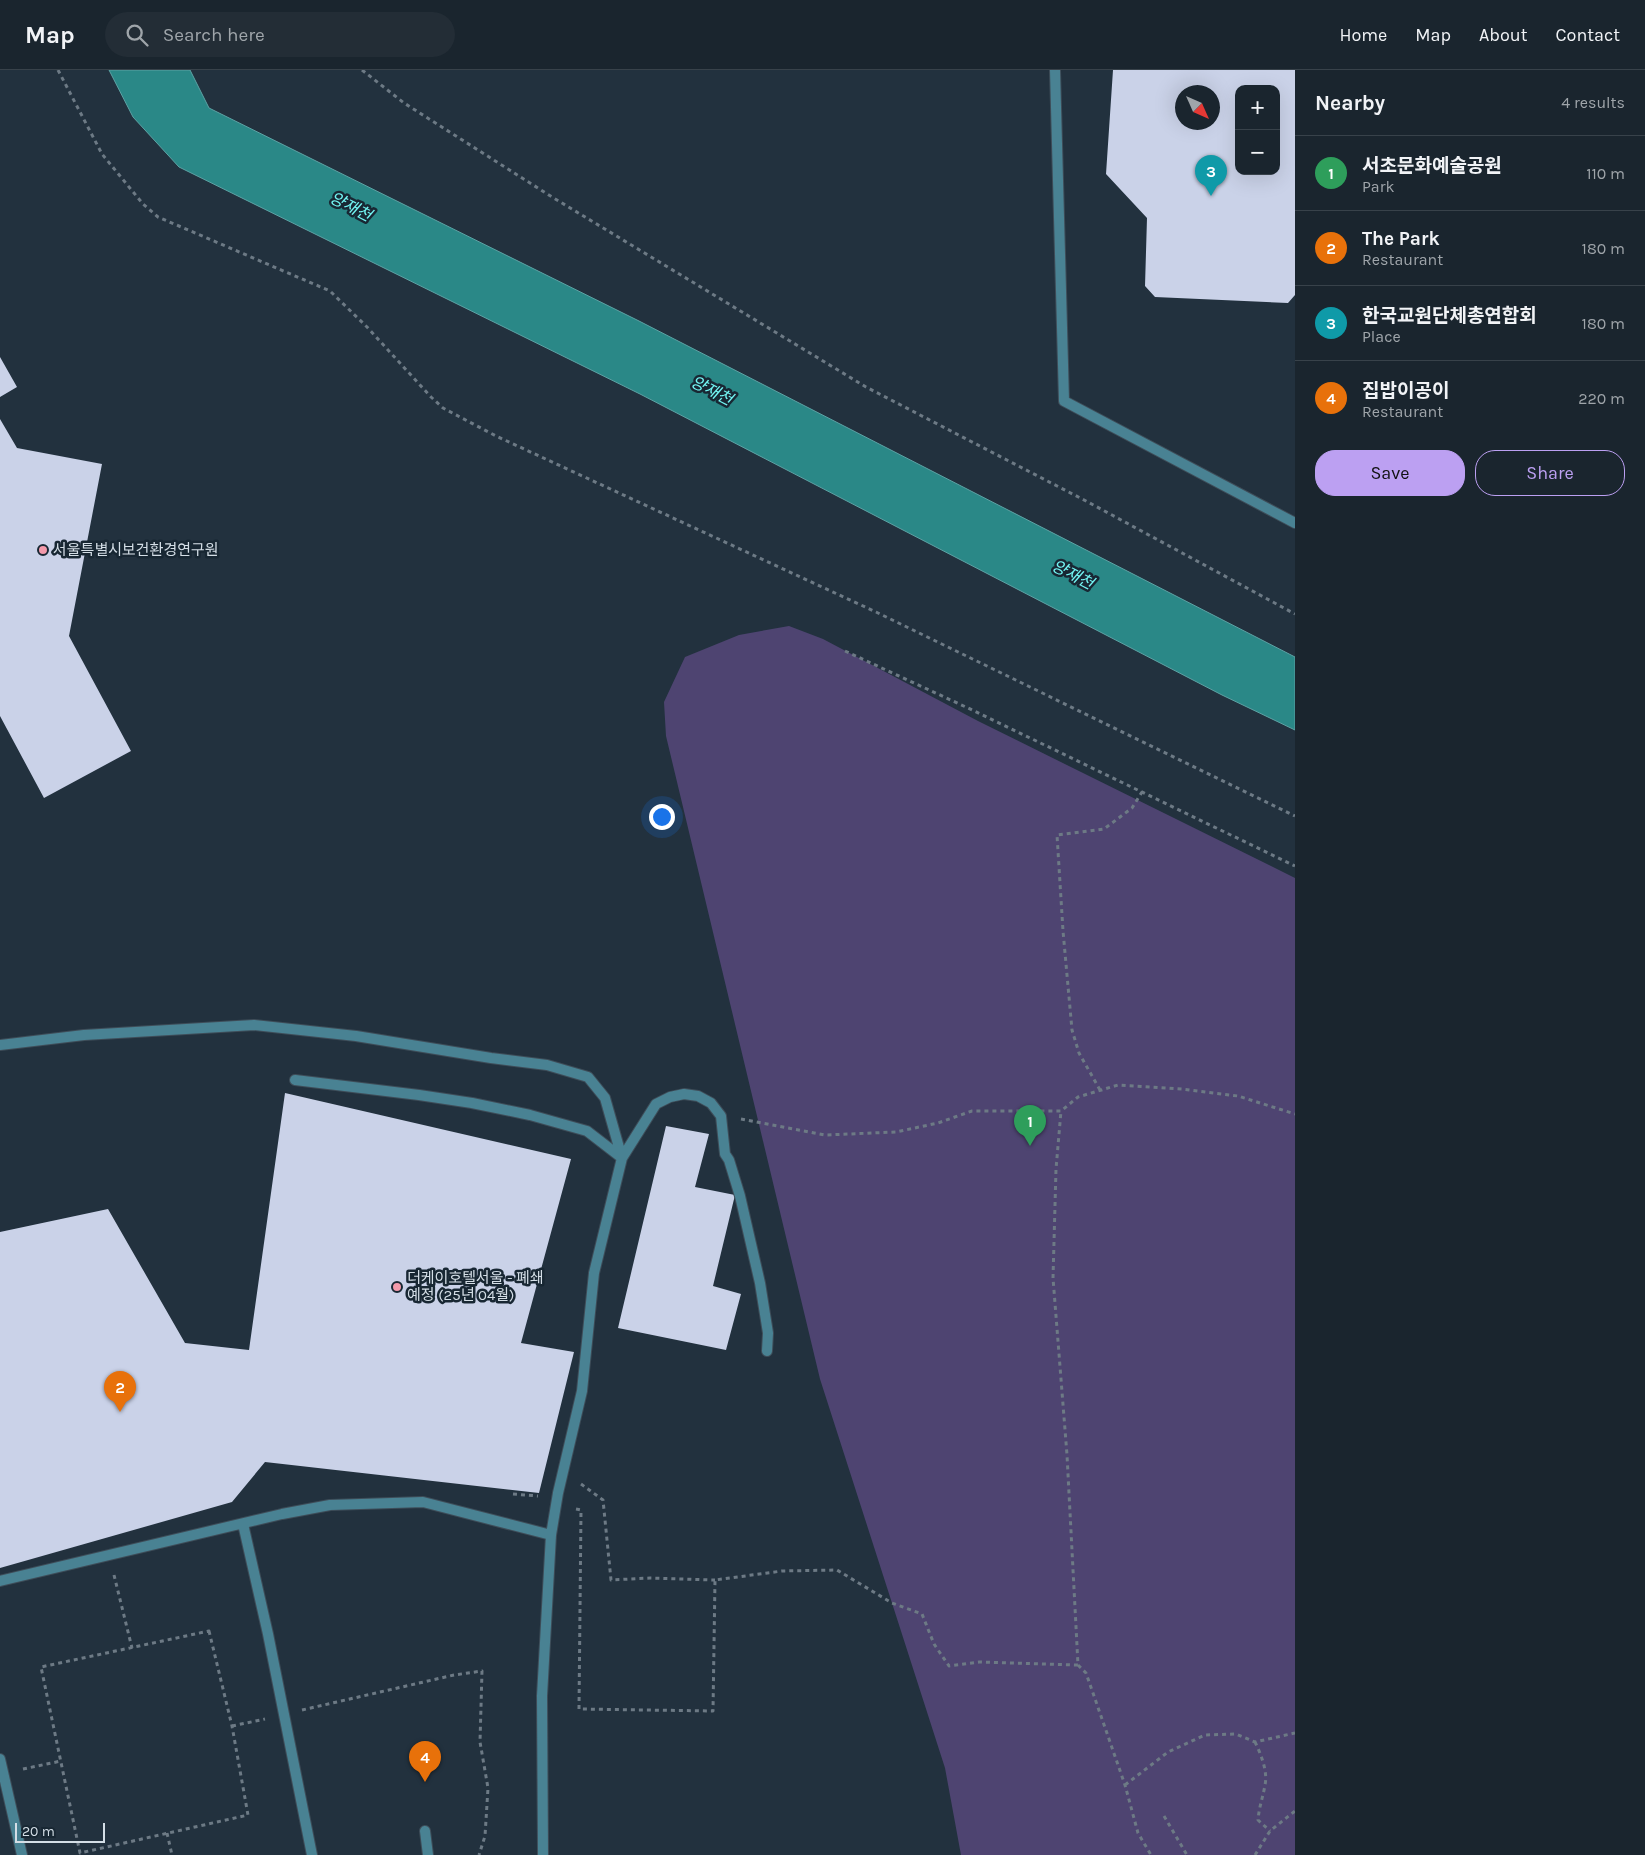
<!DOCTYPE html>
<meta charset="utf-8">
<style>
:root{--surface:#1a252e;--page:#232d36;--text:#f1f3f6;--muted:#9fa5aa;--line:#38424a;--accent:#bca0f2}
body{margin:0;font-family:Karla,"Noto Sans KR",sans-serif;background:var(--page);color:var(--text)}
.controls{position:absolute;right:15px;top:15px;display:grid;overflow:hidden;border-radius:10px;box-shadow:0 5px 20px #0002}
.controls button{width:45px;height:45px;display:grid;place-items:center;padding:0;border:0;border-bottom:1px solid var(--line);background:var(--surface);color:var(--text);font:25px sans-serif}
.compass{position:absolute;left:1175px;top:15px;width:45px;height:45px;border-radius:50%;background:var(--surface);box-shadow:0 5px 20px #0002;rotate:135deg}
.scale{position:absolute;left:15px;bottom:12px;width:90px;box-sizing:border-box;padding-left:5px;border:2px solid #d4dee6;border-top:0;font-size:14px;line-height:18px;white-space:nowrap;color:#d4dee6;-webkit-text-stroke:4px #182733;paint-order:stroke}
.you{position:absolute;left:661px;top:746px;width:18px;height:18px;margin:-12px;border:4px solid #fff;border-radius:50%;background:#1a73e8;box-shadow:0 0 0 8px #1a73e833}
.badge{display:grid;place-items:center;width:32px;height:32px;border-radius:50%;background:var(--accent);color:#fff;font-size:16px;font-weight:700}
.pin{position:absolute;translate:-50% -41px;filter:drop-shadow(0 1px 2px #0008)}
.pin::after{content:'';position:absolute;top:26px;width:18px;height:15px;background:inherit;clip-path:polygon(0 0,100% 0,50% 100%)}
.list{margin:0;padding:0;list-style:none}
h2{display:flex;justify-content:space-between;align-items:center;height:65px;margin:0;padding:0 20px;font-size:21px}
h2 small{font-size:16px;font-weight:400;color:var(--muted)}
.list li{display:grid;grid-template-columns:32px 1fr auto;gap:15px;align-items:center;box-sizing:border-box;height:75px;padding:0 20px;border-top:1px solid var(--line)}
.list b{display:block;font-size:19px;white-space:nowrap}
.list p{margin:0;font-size:16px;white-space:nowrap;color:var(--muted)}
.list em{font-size:16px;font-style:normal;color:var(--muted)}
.actions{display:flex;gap:10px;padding:15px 20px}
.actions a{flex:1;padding:11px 0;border:1px solid var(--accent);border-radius:20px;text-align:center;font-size:18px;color:var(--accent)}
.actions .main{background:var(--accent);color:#111}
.icon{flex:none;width:28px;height:28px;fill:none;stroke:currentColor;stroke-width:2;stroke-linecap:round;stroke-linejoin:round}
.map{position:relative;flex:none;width:1295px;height:1785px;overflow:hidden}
header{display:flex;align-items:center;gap:30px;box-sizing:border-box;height:70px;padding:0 25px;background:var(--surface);border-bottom:1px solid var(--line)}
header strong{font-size:24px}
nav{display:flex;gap:28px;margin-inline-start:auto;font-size:18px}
.search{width:350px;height:45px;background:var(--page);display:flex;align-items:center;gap:12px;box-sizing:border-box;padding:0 18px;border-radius:28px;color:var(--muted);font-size:19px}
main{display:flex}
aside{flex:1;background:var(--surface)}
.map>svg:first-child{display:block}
</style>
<header>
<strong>Map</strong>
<div class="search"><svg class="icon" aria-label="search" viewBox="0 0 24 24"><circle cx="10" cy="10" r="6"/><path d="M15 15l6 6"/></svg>Search here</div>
<nav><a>Home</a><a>Map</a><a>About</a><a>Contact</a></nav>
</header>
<main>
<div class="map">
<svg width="1295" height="1785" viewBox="0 0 1295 1785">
<rect width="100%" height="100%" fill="#22313e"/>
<path fill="#4e4471" d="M 789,556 L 823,569 L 978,651 L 1295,808 L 1295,1785 L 961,1785 L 945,1698 L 820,1309 L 666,666 L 664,632 L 685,587 L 739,565 Z"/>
<path fill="#2a8887" stroke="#5da2a4" d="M 109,0 L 190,0 L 209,38 L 639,251 L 1295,587 L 1295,660 L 1222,625 L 640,324 L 179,97 L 133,47 Z"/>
<path fill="#cad2e8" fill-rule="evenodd" d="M 1113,0 L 1295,0 L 1295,225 L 1288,233 L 1155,227 L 1145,216 L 1147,148 L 1106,104 ZM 1239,19 L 1276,19 L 1276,101 L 1239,101 ZM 1182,22 L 1212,22 L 1212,52 L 1182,52 Z
M 0,287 L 17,317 L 0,327 Z
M 0,349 L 17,378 L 102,394 L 69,566 L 131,681 L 44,728 L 0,646 Z
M 285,1023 L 571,1089 L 521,1273 L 574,1282 L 539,1423 L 265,1392 L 232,1432 L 0,1498 L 0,1162 L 108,1139 L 185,1273 L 249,1280 Z
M 666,1056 L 709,1064 L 695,1117 L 735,1125 L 713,1216 L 741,1224 L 726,1280 L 618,1258 Z"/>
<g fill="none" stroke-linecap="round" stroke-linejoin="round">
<defs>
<path id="lane" d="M 0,975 L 84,965 L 254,955 L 356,966 L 491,988 L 547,995 L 588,1007 L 605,1028 L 622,1088
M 295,1010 L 419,1025 L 472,1033 L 530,1045 L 587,1061 L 622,1088
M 243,1454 L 268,1564 L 312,1785
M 0,1511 L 282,1444 L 330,1435 L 423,1432 L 551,1465
M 0,1689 L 22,1785
M 425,1761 L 428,1785
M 543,1785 L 542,1626 L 551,1465 L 558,1423 L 582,1321 L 594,1203 L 622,1088 L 656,1034 L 670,1027 L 684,1024 L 698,1026 L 711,1033 L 721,1046 L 725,1084 L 729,1090 L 740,1126 L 760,1213 L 768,1263 L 767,1281"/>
<path id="street" d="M 1055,0 L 1064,331 L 1295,453"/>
</defs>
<use href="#lane" stroke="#3e4d59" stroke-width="12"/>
<use href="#street" stroke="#3e4d59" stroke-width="12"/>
<path stroke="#6d7a85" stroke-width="3" stroke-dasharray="4 4" stroke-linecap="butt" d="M 58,0 L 102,84 L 143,134 L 158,147 L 330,221 L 367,257 L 431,327 L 443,338 L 496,366 L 876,542 L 1295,746
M 362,0 L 404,33 L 552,127 L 866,317 L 1086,431 L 1295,544
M 845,581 L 968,638 L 1295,796
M 1100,1020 L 1079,983 L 1072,960 L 1063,861 L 1057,765 L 1104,759 L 1132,738 L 1142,722
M 741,1049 L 825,1065 L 896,1062 L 938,1053 L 972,1041 L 1061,1041 L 1078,1027 L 1118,1015 L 1182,1019 L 1238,1026 L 1295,1044
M 581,1414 L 603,1430 L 611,1510 L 650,1508 L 715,1510
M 513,1424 L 538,1426
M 576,1439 L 581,1440 L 579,1639 L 713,1641 L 715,1510 L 782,1501 L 837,1500 L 892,1533 L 922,1544 L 934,1574 L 949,1596 L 979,1592 L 1078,1595 L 1067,1385 L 1053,1208 L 1056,1099 L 1061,1041
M 114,1505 L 132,1578
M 209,1561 L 232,1656 L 248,1745 L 80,1783 L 41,1597 Z
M 1078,1595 L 1086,1603 L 1125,1715 L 1138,1763 L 1151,1785
M 302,1640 L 454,1605 L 482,1601 L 480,1672 L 488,1718 L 485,1766 L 479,1785
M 232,1656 L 265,1649
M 1255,1672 C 1261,1684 1268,1702 1265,1715 C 1263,1727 1259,1737 1258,1750 L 1270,1761
M 23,1699 L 61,1691
M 1125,1715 L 1168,1682 L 1205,1665 L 1236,1664 L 1255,1672 L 1295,1663
M 1164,1746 L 1187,1785
M 167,1763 L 172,1785
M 1255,1785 L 1270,1761 L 1295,1741"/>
<use href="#lane" stroke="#498293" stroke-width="10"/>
<use href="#street" stroke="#498293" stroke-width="10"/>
</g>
<g fill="#f39aab" stroke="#182733" stroke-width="2">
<circle cx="43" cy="480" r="5"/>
<circle cx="397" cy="1217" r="5"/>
</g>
<g text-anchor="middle" stroke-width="5" stroke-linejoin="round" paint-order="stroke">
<g font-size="15" fill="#d4dee6" stroke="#182733" text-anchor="start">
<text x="53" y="485">서울특별시보건환경연구원</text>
<text x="407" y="1213">더케이호텔서울 - 폐쇄<tspan x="407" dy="17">예정 (25년 04월)</tspan></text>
</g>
<g font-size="16" font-style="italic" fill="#73f6f4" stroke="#182733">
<text transform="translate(351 136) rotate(27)" y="6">양재천</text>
<text transform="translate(712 320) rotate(27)" y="6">양재천</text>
<text transform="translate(1073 504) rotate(27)" y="6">양재천</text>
</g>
</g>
</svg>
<div class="controls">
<button>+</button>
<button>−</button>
</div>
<svg class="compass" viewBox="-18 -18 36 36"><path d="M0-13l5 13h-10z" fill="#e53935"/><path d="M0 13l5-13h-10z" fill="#9fa5aa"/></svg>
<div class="scale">20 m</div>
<div class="you"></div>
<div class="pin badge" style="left:1030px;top:1076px;background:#2e9e5b">1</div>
<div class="pin badge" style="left:120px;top:1342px;background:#e8710a">2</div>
<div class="pin badge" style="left:1211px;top:126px;background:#0f9aa8">3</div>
<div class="pin badge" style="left:425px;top:1712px;background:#e8710a">4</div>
</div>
<aside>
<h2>Nearby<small>4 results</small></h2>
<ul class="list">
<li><span class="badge" style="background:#2e9e5b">1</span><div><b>서초문화예술공원</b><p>Park</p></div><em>110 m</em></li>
<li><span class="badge" style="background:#e8710a">2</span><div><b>The Park</b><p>Restaurant</p></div><em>180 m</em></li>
<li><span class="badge" style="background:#0f9aa8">3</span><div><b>한국교원단체총연합회</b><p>Place</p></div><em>180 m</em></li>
<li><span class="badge" style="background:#e8710a">4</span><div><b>집밥이공이</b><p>Restaurant</p></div><em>220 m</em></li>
</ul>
<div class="actions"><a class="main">Save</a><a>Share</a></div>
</aside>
</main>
